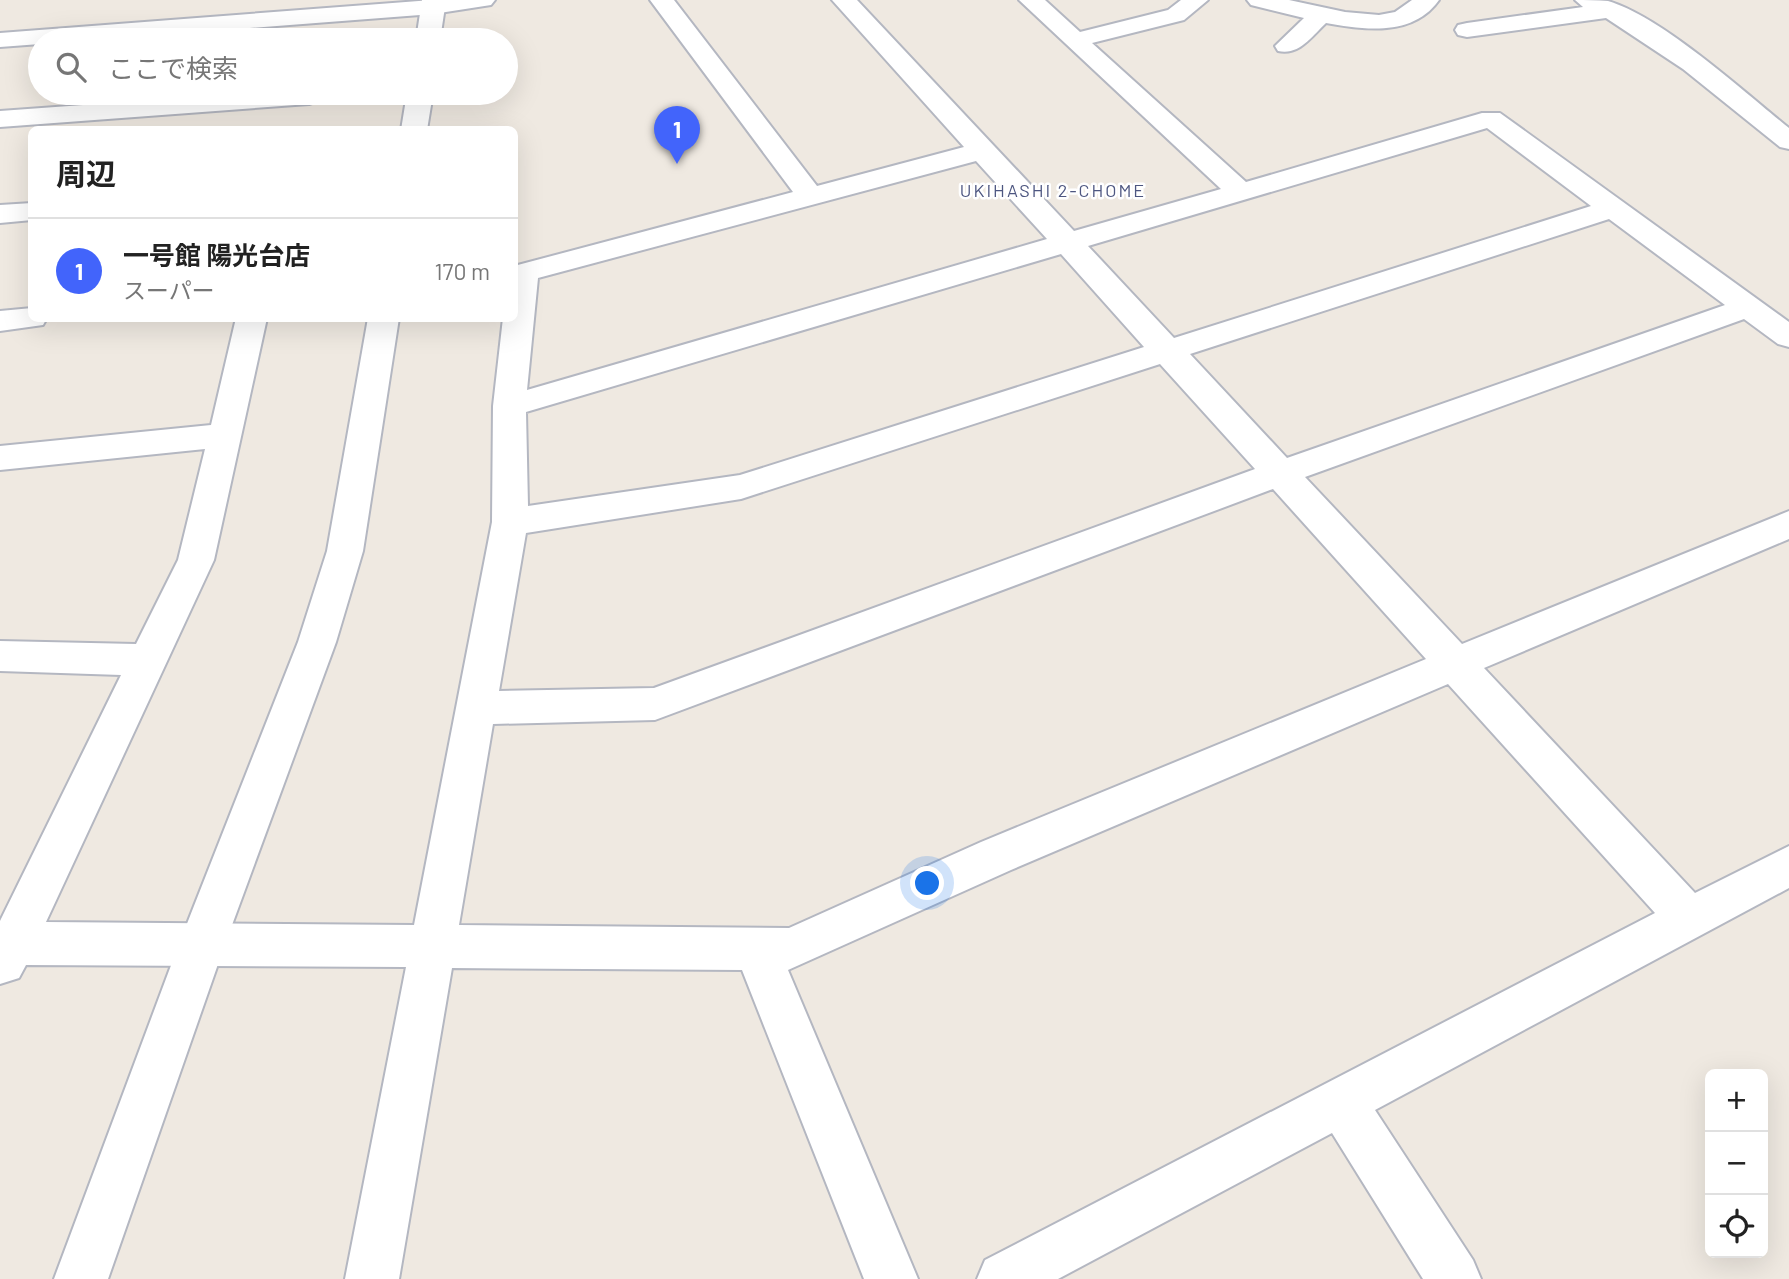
<!DOCTYPE html>
<html lang="ja">
<meta charset="utf-8">
<style>
:root{--surface:#fff;--page:#f6f6f6;--text:#222;--muted:#767676;--line:#e0e0e0;--accent:#4264fb}
body{margin:0;font-family:Barlow,"Noto Sans JP",sans-serif;background:var(--page);color:var(--text)}
.controls{position:absolute;right:21px;bottom:21px;display:grid;overflow:hidden;border-radius:10px;box-shadow:0 7px 28px #0002}
.controls button{width:63px;height:63px;display:grid;place-items:center;padding:0;border:0;border-bottom:2px solid var(--line);background:var(--surface);color:var(--text);font:35px sans-serif}
.you{position:absolute;left:928px;top:884px;width:24px;height:24px;margin:-18px;border:5px solid #fff;border-radius:50%;background:#1a73e8;box-shadow:0 0 0 10px #1a73e833}
.badge{display:grid;place-items:center;width:46px;height:46px;border-radius:50%;background:var(--accent);color:#fff;font-size:23px;font-weight:700}
.pin{position:absolute;translate:-50% -58px;filter:drop-shadow(0 2px 4px #0008)}
.pin::after{content:'';position:absolute;top:37px;width:24px;height:21px;background:inherit;clip-path:polygon(0 0,100% 0,50% 100%)}
.list{margin:0;padding:0;list-style:none}
h2{display:flex;justify-content:space-between;align-items:center;height:91px;margin:0;padding:0 28px;font-size:30px}
h2 small{font-size:23px;font-weight:400;color:var(--muted)}
.list li{display:grid;grid-template-columns:46px 1fr auto;gap:21px;align-items:center;box-sizing:border-box;height:105px;padding:0 28px;border-top:2px solid var(--line)}
.list b{display:block;font-size:26px;white-space:nowrap}
.list p{margin:0;font-size:23px;white-space:nowrap;color:var(--muted)}
.list em{font-size:23px;font-style:normal;color:var(--muted)}
.icon{flex:none;width:38px;height:38px;fill:none;stroke:currentColor;stroke-width:2;stroke-linecap:round;stroke-linejoin:round}
.map{position:relative;flex:none;width:1789px;height:1279px;overflow:hidden}
.search{position:absolute;background:var(--surface);box-shadow:0 7px 28px #0002;left:28px;top:28px;width:490px;height:77px;display:flex;align-items:center;gap:18px;box-sizing:border-box;padding:0 24px;border-radius:38px;color:var(--muted);font-size:26px}
.panel{position:absolute;background:var(--surface);box-shadow:0 7px 28px #0002;left:28px;top:126px;width:490px;height:196px;border-radius:10px}
.map>svg:first-child{display:block}
</style>
<div class="map">
<svg width="1789" height="1279" viewBox="0 0 1789 1279">
<rect width="100%" height="100%" fill="#efe9e1"/>
<g fill="none" stroke-linecap="round" stroke-linejoin="round">
<defs>
<path id="street" d="M 432,0 L 495,0 L 491,5 L 433,14 L 92,40 L 40,40 L 40,44 L 0,47 L 0,33 Z
M 650,0 L 674,0 L 817,186 L 964,147 L 832,0 L 857,0 L 1074,231 L 1221,189 L 1019,0 L 1045,0 L 1080,32 L 1168,10 L 1181,0 L 1208,0 L 1184,20 L 1092,43 L 1246,182 L 1482,113 L 1500,113 L 1789,322 L 1789,347 L 1778,344 L 1744,319 L 1305,477 L 1462,644 L 1789,511 L 1789,539 L 1484,668 L 1695,893 L 1789,846 L 1789,888 L 1375,1110 L 1473,1260 L 1481,1279 L 1423,1279 L 1332,1133 L 1058,1279 L 977,1279 L 985,1260 L 1655,913 L 1448,684 L 1011,870 L 788,970 L 918,1279 L 864,1279 L 742,970 L 452,968 L 399,1279 L 345,1279 L 406,967 L 26,965 L 19,978 L 0,984 L 0,921 L 121,675 L 0,671 L 0,641 L 136,644 L 178,560 L 205,449 L 0,470 L 0,446 L 211,425 L 236,318 L 267,318 L 214,560 L 46,922 L 414,925 L 492,522 L 493,406 L 503,318 L 514,318 L 514,266 L 793,192 ZM 1487,128 L 1591,206 L 1174,338 L 1088,246 ZM 976,161 L 1047,239 L 527,390 L 538,278 ZM 1609,219 L 1725,305 L 1287,458 L 1190,354 ZM 1061,254 L 1144,347 L 740,475 L 528,506 L 526,412 ZM 1160,364 L 1255,469 L 654,688 L 499,691 L 526,533 L 741,499 ZM 1273,489 L 1426,659 L 981,842 L 789,928 L 459,925 L 493,724 L 655,720 Z
M 1247,0 L 1289,0 L 1345,12 L 1379,15 L 1395,12 L 1412,0 L 1439,0 C 1413,37 1364,30 1326,23 C 1312,36 1299,56 1278,51 L 1275,46 L 1304,18 L 1251,5 Z
M 1575,0 C 1585,0 1598,0 1608,1 C 1662,17 1743,91 1789,128 L 1789,149 L 1780,147 L 1683,69 L 1606,18 L 1467,37 L 1458,35 L 1455,30 L 1458,25 L 1467,23 L 1583,7 Z
M 249,93 L 320,93 L 322,96 L 318,101 L 309,104 L 0,127 L 0,111 Z
M 32,203 L 32,220 L 0,223 L 0,205 Z
M 32,308 L 32,318 L 47,318 L 43,325 L 0,331 L 0,311 Z"/>
<path id="secondary" d="M 422,0 L 446,0 L 440,40 L 416,40 Z
M 407,93 L 433,93 L 427,130 L 401,130 Z
M 368,318 L 399,318 L 363,551 L 336,642 L 225,944 L 108,1279 L 54,1279 L 179,944 L 298,642 L 327,551 Z"/>
</defs>
<use href="#street" stroke="#b4b7c1" stroke-width="4"/>
<use href="#secondary" stroke="#b4b7c1" stroke-width="4"/>
<use href="#street" fill="#fff" fill-rule="evenodd"/>
<use href="#secondary" fill="#fff" fill-rule="evenodd"/>
</g>
<g text-anchor="middle" stroke-width="5" stroke-linejoin="round" paint-order="stroke">
<g font-size="18" letter-spacing="2" fill="#4d5680" stroke="#fff">
<text x="1053" y="197">UKIHASHI 2-CHOME</text>
</g>
</g>
</svg>
<div class="controls">
<button>+</button>
<button>−</button>
<button><svg class="icon" aria-label="locate" viewBox="0 0 24 24"><circle cx="12" cy="12" r="6"/><path d="M12 2v4M12 18v4M2 12h4M18 12h4"/></svg></button>
</div>
<div class="you"></div>
<div class="pin badge" style="left:677px;top:164px">1</div>
<div class="search"><svg class="icon" aria-label="search" viewBox="0 0 24 24"><circle cx="10" cy="10" r="6"/><path d="M15 15l6 6"/></svg>ここで検索</div>
<section class="panel">
<h2>周辺<small></small></h2>
<ul class="list">
<li><span class="badge">1</span><div><b>一号館 陽光台店</b><p>スーパー</p></div><em>170 m</em></li>
</ul>
</section>
</div>
